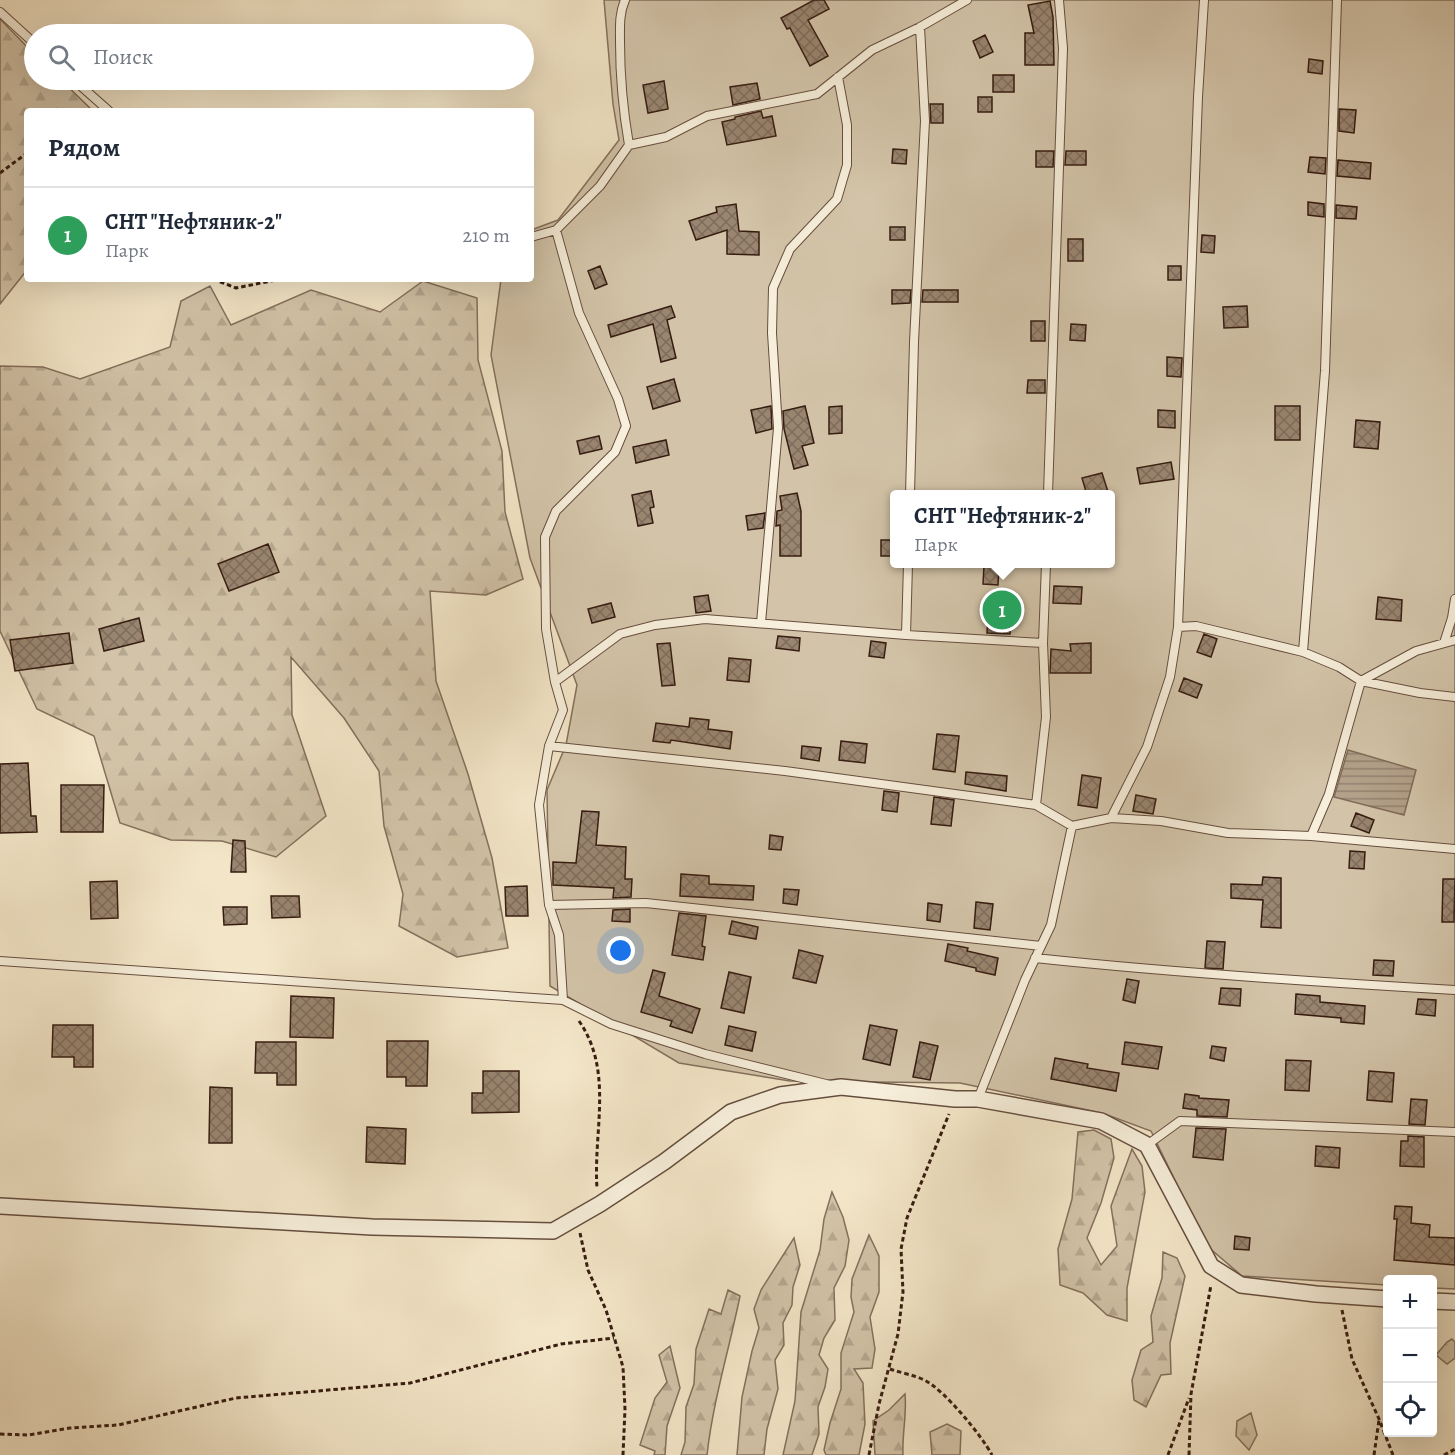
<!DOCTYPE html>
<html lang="ru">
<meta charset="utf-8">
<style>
:root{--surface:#fff;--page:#f2f2f3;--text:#1f2937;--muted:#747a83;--line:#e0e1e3;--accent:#0b8043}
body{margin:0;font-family:Alegreya,serif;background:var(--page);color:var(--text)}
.controls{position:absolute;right:18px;bottom:18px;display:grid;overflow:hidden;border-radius:6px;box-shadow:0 6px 24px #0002}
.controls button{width:54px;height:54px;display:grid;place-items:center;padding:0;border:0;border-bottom:2px solid var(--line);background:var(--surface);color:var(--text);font:30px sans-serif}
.you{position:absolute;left:621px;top:951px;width:21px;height:21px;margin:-15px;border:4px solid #fff;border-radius:50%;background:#1a73e8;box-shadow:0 0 0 9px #1a73e833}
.badge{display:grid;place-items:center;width:39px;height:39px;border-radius:50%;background:var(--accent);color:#fff;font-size:20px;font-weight:700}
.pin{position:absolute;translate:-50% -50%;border:3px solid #fff;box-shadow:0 2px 6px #0006}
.popup{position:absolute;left:890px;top:490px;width:225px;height:78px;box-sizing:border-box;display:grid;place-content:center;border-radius:6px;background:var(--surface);filter:drop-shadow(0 2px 4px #0005);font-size:20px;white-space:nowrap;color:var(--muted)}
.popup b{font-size:22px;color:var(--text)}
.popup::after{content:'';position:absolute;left:50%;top:100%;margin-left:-12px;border:12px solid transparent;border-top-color:var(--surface)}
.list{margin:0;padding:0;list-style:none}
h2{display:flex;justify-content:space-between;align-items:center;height:78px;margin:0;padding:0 24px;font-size:26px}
h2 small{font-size:20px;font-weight:400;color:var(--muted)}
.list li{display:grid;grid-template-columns:39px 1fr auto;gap:18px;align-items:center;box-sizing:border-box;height:96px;padding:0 24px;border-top:2px solid var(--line)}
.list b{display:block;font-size:22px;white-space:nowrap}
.list p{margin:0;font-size:20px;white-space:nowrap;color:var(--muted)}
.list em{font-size:20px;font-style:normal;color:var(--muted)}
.icon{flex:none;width:33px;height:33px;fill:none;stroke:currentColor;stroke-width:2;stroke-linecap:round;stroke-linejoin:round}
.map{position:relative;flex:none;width:1455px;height:1455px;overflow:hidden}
.search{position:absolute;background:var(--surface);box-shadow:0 6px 24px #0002;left:24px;top:24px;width:510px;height:66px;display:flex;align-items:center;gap:15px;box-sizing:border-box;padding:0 21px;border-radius:33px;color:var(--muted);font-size:22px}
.panel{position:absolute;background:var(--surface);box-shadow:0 6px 24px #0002;left:24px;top:108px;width:510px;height:174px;border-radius:6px}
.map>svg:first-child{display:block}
</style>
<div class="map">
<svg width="1455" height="1455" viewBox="0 0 1455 1455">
<defs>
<pattern id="forest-firs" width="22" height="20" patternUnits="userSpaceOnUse" patternTransform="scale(1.5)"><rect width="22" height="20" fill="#d3c4a9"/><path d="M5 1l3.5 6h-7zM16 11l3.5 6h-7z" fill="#b6a890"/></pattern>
<pattern id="water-rules" width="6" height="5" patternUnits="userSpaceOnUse" patternTransform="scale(1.5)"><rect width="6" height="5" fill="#b3a18a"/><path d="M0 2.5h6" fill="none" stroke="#92826f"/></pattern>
<pattern id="building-cross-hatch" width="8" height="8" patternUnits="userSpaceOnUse" patternTransform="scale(1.5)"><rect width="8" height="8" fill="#998570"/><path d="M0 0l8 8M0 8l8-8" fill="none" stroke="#7e6c5b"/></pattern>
</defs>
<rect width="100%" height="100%" fill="#f3e6c8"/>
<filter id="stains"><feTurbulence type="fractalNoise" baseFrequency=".00333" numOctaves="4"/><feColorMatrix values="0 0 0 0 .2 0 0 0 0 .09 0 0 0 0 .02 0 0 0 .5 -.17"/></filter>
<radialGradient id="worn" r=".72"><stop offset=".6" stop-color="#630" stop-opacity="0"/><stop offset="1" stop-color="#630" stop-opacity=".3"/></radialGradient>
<path fill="#d3c4a9" stroke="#85705d" stroke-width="1.5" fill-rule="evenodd" d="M 604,0 L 1455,0 L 1455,1289 L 1433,1288 L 1432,1280 L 1388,1280 L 1387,1285 L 1242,1276 L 1207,1246 L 1151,1131 L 1102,1113 L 960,1083 L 790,1081 L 679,1063 L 550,986 L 547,790 L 566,745 L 577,685 L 530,558 L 491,355 L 501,279 L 531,279 L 531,230 L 558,220 L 619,140 L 613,104 ZM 894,494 L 1110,494 L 1110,564 L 894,564 Z"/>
<path fill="url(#forest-firs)" stroke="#85705d" stroke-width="1.5" d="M 0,19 L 34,54 L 34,80 L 61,80 L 93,111 L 27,111 L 27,270 L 0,304 Z
M 423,281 L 477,298 L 478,360 L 502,451 L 505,512 L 523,579 L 486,595 L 430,591 L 436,681 L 468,774 L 492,858 L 508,948 L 457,957 L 399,926 L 403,894 L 384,826 L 379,771 L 344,718 L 291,657 L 292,715 L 326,816 L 276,857 L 222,841 L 171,840 L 120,823 L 94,736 L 37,709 L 0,631 L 0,366 L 43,367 L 80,379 L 170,347 L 181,301 L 210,286 L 231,325 L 311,290 L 380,312 Z
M 1094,1130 L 1111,1139 L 1114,1158 L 1101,1203 L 1087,1238 L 1101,1265 L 1117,1246 L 1111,1206 L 1132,1149 L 1142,1166 L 1145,1192 L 1127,1288 L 1127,1321 L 1107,1315 L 1083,1293 L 1060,1285 L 1058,1249 L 1072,1199 L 1078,1132 Z
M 832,1192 L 843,1217 L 849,1240 L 845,1266 L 834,1288 L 835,1320 L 824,1338 L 819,1355 L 828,1369 L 825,1387 L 818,1407 L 819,1434 L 812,1455 L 783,1455 L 795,1401 L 801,1312 L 820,1250 L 824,1219 Z
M 869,1235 L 879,1256 L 879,1292 L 870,1317 L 875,1349 L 872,1368 L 854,1369 L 863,1383 L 865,1424 L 859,1455 L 826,1455 L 824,1450 L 830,1423 L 841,1389 L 841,1353 L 854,1312 L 851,1297 L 852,1279 Z
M 794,1238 L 800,1265 L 793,1287 L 792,1305 L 783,1323 L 784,1345 L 775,1360 L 778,1389 L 767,1429 L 764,1455 L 737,1455 L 742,1397 L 752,1351 L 759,1328 L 754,1309 L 761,1290 Z
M 1163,1252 L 1177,1258 L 1185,1276 L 1170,1343 L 1171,1374 L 1161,1375 L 1146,1407 L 1134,1400 L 1132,1380 L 1141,1350 L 1153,1342 L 1151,1316 L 1162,1278 Z
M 728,1290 L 740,1296 C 729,1350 713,1401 707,1455 L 681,1455 L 685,1442 L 686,1407 L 694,1384 L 696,1349 L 709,1309 L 721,1314 Z
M 1452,1339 L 1455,1342 L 1455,1358 L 1447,1364 L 1436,1355 L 1447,1342 Z
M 670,1346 L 680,1388 L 667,1426 L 665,1455 L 654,1455 L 655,1451 L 640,1445 L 655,1398 L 667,1382 L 659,1355 Z
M 905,1394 C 907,1414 902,1434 903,1455 L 875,1455 L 873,1421 L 889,1410 Z
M 1251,1413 L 1257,1435 L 1249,1450 L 1236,1436 L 1237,1421 Z
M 947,1424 L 961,1431 L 960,1455 L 932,1455 L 930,1432 Z"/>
<path fill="url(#water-rules)" stroke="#816c5a" stroke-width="1.5" d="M 1348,750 L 1416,770 L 1404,815 L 1334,797 Z"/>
<path fill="url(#building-cross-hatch)" stroke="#371c11" stroke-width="1.5" d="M 814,0 L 824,0 L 829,9 L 808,20 L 828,56 L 810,66 L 790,28 L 787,29 L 781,18 Z
M 1050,1 L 1053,17 L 1054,65 L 1025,65 L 1025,33 L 1034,33 L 1028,5 Z
M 985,35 L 993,52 L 980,58 L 973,41 Z
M 1309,59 L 1323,61 L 1322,74 L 1308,72 Z
M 993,75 L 1014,75 L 1014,92 L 993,92 Z
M 664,81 L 668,109 L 648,113 L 643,85 Z
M 757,83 L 760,99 L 733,105 L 730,87 Z
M 978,97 L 992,97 L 992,112 L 978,112 Z
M 930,104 L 943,104 L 943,123 L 931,123 Z
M 1339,109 L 1356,110 L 1354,133 L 1339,131 Z
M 761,111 L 763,118 L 772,116 L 776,136 L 727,145 L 722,122 L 735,119 L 735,117 Z
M 893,149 L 907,150 L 906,164 L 892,163 Z
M 1036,151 L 1054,151 L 1053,167 L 1036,167 Z
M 1066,151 L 1086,151 L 1086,165 L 1065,165 Z
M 1310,157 L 1326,158 L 1325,174 L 1308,172 Z
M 1338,160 L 1371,163 L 1370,179 L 1337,176 Z
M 1308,202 L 1324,204 L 1324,217 L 1308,215 Z
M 736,204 L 739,231 L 759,232 L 759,255 L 727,254 L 727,230 L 696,240 L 689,221 L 717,212 L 716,207 Z
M 1336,205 L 1357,207 L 1356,219 L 1336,218 Z
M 890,227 L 905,227 L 905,240 L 890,240 Z
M 1202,235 L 1215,236 L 1214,253 L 1201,252 Z
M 1068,239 L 1083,239 L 1083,261 L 1068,261 Z
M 600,266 L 607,284 L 595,289 L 588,271 Z
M 1168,266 L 1181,266 L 1181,280 L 1168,280 Z
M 892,290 L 911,290 L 910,303 L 892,304 Z
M 923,290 L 958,290 L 958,302 L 922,302 Z
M 671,306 L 675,317 L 667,320 L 676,358 L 661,362 L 653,324 L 611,337 L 608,325 Z
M 1247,306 L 1248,327 L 1224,328 L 1223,307 Z
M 1031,321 L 1045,321 L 1045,341 L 1031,341 Z
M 1071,324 L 1086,325 L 1085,341 L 1070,340 Z
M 1167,357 L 1182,358 L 1181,377 L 1167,376 Z
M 674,379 L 680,401 L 653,409 L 647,387 Z
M 1028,380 L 1045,380 L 1045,393 L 1027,393 Z
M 771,406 L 772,429 L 756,433 L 751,410 Z
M 805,406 L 814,443 L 802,446 L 808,465 L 794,469 L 784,429 L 783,411 Z
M 842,406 L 842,433 L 829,434 L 829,407 Z
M 1275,406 L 1300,406 L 1300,440 L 1275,440 Z
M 1158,410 L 1175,411 L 1175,428 L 1158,427 Z
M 1356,420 L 1380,422 L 1378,449 L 1354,447 Z
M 599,436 L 602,449 L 580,454 L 577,441 Z
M 666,440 L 669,455 L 636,463 L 633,447 Z
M 1171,462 L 1174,479 L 1140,484 L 1137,468 Z
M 1102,473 L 1109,495 L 1087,495 L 1082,478 Z
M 651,491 L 654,507 L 650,508 L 653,523 L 638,526 L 632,495 Z
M 797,493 L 801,511 L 801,556 L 780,556 L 780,525 L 776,526 L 777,511 L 782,510 L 780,496 Z
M 765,513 L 763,528 L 748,530 L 746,516 Z
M 881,540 L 894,540 L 894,556 L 881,556 Z
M 268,544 L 279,572 L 229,591 L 218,564 Z
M 984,566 L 999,567 L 998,585 L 983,584 Z
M 1054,586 L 1082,587 L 1081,604 L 1053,603 Z
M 708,595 L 711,611 L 696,613 L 694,597 Z
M 1378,597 L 1402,600 L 1401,621 L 1376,619 Z
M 611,603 L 615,617 L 592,623 L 588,609 Z
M 988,615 L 1011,616 L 1010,634 L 987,633 Z
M 139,618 L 144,641 L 104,651 L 99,629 Z
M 69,633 L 73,663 L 15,671 L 10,640 Z
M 1204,634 L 1217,639 L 1211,657 L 1197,652 Z
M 778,636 L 800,638 L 799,651 L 776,648 Z
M 871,641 L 886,643 L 884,658 L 869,656 Z
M 670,643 L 675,685 L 662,686 L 657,644 Z
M 1091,643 L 1091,673 L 1050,673 L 1051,649 L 1071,651 L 1070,644 Z
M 729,658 L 751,660 L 749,682 L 727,680 Z
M 1184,678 L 1202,685 L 1197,698 L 1179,691 Z
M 690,718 L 709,720 L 708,729 L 732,732 L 730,749 L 671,740 L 670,743 L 653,741 L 656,723 L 689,727 Z
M 937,734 L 959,736 L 955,772 L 933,769 Z
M 841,741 L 867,744 L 865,763 L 839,760 Z
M 802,746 L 821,748 L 819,761 L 801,758 Z
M 28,763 L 31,816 L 36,816 L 37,832 L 0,833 L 0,764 Z
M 966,772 L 1007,776 L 1006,791 L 965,784 Z
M 1082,775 L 1101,778 L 1097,808 L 1078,805 Z
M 61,785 L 104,785 L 103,832 L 61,832 Z
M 884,791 L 899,793 L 897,812 L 882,810 Z
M 1136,795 L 1156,799 L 1153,814 L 1133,811 Z
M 934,797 L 954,800 L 951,826 L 931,824 Z
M 582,811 L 599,812 L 596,845 L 626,847 L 625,879 L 632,879 L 631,897 L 613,898 L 614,888 L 553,885 L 553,862 L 576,863 Z
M 1356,813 L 1374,820 L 1369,833 L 1351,826 Z
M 770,835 L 783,837 L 781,850 L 769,849 Z
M 233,840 L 245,841 L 246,872 L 231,872 Z
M 1350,851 L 1365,852 L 1364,869 L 1349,868 Z
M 681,874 L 709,876 L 709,884 L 754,886 L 753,900 L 680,896 Z
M 1263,877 L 1281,878 L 1281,928 L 1261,927 L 1263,900 L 1231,898 L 1231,884 L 1262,885 Z
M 1443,879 L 1455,879 L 1454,922 L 1442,922 Z
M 117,881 L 118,918 L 91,919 L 90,882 Z
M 527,886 L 528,916 L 506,916 L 505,887 Z
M 784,889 L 799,890 L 797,905 L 783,903 Z
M 271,896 L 299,896 L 300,917 L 272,918 Z
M 976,902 L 993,904 L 990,930 L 974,928 Z
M 928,903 L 942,905 L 940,922 L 927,920 Z
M 223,907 L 247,907 L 247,924 L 224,925 Z
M 630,909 L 630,922 L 612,921 L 613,910 Z
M 679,913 L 706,916 L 702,946 L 705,947 L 703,960 L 672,955 Z
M 732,921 L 758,927 L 756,939 L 729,934 Z
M 1207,941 L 1225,942 L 1223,969 L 1205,968 Z
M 948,944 L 968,948 L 967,951 L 998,958 L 995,975 L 976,971 L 976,968 L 945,961 Z
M 799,950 L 823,956 L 816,983 L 793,978 Z
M 1374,960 L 1394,961 L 1393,976 L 1373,975 Z
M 653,970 L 665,973 L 659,996 L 700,1009 L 692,1033 L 670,1026 L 672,1021 L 641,1012 Z
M 729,972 L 751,977 L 744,1013 L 721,1008 Z
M 1127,979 L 1139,981 L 1135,1003 L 1123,1000 Z
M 1221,988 L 1241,989 L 1240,1006 L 1219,1004 Z
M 1296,994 L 1320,996 L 1320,1002 L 1365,1006 L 1364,1024 L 1341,1022 L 1341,1018 L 1295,1014 Z
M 291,996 L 334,998 L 333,1038 L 290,1037 Z
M 1418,999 L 1436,1000 L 1435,1016 L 1416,1014 Z
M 53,1025 L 93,1025 L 93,1067 L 74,1067 L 74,1057 L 52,1057 Z
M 870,1025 L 897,1030 L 890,1065 L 863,1059 Z
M 729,1026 L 756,1032 L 752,1051 L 725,1045 Z
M 387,1041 L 428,1041 L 427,1086 L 406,1086 L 406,1077 L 387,1077 Z
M 256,1042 L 296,1042 L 296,1085 L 277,1085 L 277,1073 L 255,1073 Z
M 920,1042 L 938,1046 L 930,1080 L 913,1077 Z
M 1125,1042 L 1162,1047 L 1158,1069 L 1122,1064 Z
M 1212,1046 L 1226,1048 L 1224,1061 L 1210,1058 Z
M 1055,1058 L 1088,1064 L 1087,1068 L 1119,1073 L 1116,1091 L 1051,1079 Z
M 1286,1060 L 1311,1061 L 1309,1091 L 1285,1090 Z
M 483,1071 L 519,1071 L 519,1112 L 472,1113 L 472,1093 L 483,1093 Z
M 1369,1071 L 1394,1073 L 1392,1102 L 1367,1100 Z
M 210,1087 L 232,1088 L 232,1143 L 209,1143 Z
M 1185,1094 L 1199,1096 L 1199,1098 L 1229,1100 L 1227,1117 L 1197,1116 L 1197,1110 L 1183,1108 Z
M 1411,1099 L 1427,1100 L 1425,1125 L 1409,1124 Z
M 367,1127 L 406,1129 L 405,1164 L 366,1162 Z
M 1196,1128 L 1226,1129 L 1223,1160 L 1193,1157 Z
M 1408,1136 L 1424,1137 L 1424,1167 L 1400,1166 L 1401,1141 L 1408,1141 Z
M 1316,1146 L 1340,1148 L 1339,1168 L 1315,1166 Z
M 1395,1206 L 1412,1207 L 1411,1223 L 1430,1225 L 1429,1237 L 1455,1238 L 1455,1265 L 1394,1260 L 1397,1219 L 1394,1219 Z
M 1235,1236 L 1250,1238 L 1249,1250 L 1234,1249 Z"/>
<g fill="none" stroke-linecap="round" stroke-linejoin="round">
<defs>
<path id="lane" d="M 625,0 C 619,14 620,27 620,42 C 620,77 623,110 629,145
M 0,12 L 34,43
M 74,80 L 109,111
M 556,230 L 579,313 L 618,399 L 626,426 L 615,452 L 556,511 L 545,537 L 546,629 L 555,682 L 563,710 L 549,746 L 539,805 L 549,905 L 559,935 L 563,1000 L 611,1024 L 705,1054 L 830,1085
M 531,237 L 556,230 L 600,186 L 629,145 L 666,137 L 707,116 L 817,94 L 872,50 L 920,27 L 967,0
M 910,494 L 914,342 L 925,121 L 920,27
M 1048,494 L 1063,48 L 1059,0
M 761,623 L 778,428 L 772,333 L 773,288 L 790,249 L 837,199 L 847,165 L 847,125 L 838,77
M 1178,627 L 1198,97 L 1204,0
M 906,635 L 908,564
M 1455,640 L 1416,651 L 1361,681 L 1329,794 L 1311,836 L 1455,849
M 1444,643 L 1452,618 L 1455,599
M 1303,652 L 1325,371 L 1337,0
M 555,682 L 620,634 L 655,625 L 705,619 L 906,635 L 1043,643
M 549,746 L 785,771 L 1036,805 L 1072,826 L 1111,818 L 1161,821 L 1228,833 L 1311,836
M 1036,805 L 1046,717 L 1043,643 L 1046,564
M 1111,818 L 1147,747 L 1170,677 L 1178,627 L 1196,626 L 1303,652 L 1339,667 L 1361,681 L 1420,693 L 1455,697
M 549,905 L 646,903 L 1041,946
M 1035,958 C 1175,973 1315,982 1455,990
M 0,961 L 563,1000
M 978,1099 L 1025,980 L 1051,925 L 1072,826
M 1147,1145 L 1180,1121 L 1455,1132"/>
<path id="street" d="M 0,1206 L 372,1227 L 553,1231 L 600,1204 L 664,1162 L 731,1112 L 780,1095 L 841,1087 L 955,1099 L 978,1099 L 1101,1121 L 1147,1145 L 1211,1266 L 1241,1285 L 1316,1294 L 1388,1299
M 1432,1301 L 1455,1302"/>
</defs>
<use href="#lane" stroke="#664e3f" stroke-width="10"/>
<use href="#street" stroke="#664e3f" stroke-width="18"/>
<path stroke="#371c11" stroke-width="3" stroke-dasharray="4.5 3" stroke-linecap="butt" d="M 0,173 L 27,153
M 213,279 L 236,288 L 281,279
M 579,1021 C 614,1071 593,1132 597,1188
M 580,1233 L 588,1270 L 606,1310 L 623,1367 L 625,1409 L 623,1455
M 1342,1310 L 1352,1359 L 1379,1419 L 1393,1455
M 890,1369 C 901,1373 915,1375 926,1381 C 945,1391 982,1436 992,1455
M 0,1434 L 28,1435 L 70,1428 L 118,1425 L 236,1398 L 410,1383 L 561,1344 L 614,1338
M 869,1455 L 879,1404 L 898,1334 L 903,1292 L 901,1249 L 907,1218 L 949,1114
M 1168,1455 L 1189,1398
M 1189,1455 L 1191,1394 L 1211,1285
M 1374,1455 L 1379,1420
M 1444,1455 L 1455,1449"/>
<use href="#lane" stroke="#f7efdb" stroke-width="8"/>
<use href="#street" stroke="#f7efdb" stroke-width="15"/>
</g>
<rect width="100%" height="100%" filter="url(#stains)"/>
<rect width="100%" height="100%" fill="url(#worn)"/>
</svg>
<div class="controls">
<button>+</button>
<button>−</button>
<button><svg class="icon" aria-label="locate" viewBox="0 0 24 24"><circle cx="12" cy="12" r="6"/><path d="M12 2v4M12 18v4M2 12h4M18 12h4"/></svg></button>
</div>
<div class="you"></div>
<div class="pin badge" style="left:1002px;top:610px;background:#2e9e5b">1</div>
<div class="popup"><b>СНТ &quot;Нефтяник-2&quot;</b>Парк</div>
<div class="search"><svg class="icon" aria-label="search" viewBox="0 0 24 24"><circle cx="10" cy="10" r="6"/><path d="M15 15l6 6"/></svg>Поиск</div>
<section class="panel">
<h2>Рядом<small></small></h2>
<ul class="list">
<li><span class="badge" style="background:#2e9e5b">1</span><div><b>СНТ &quot;Нефтяник-2&quot;</b><p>Парк</p></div><em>210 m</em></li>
</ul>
</section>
</div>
